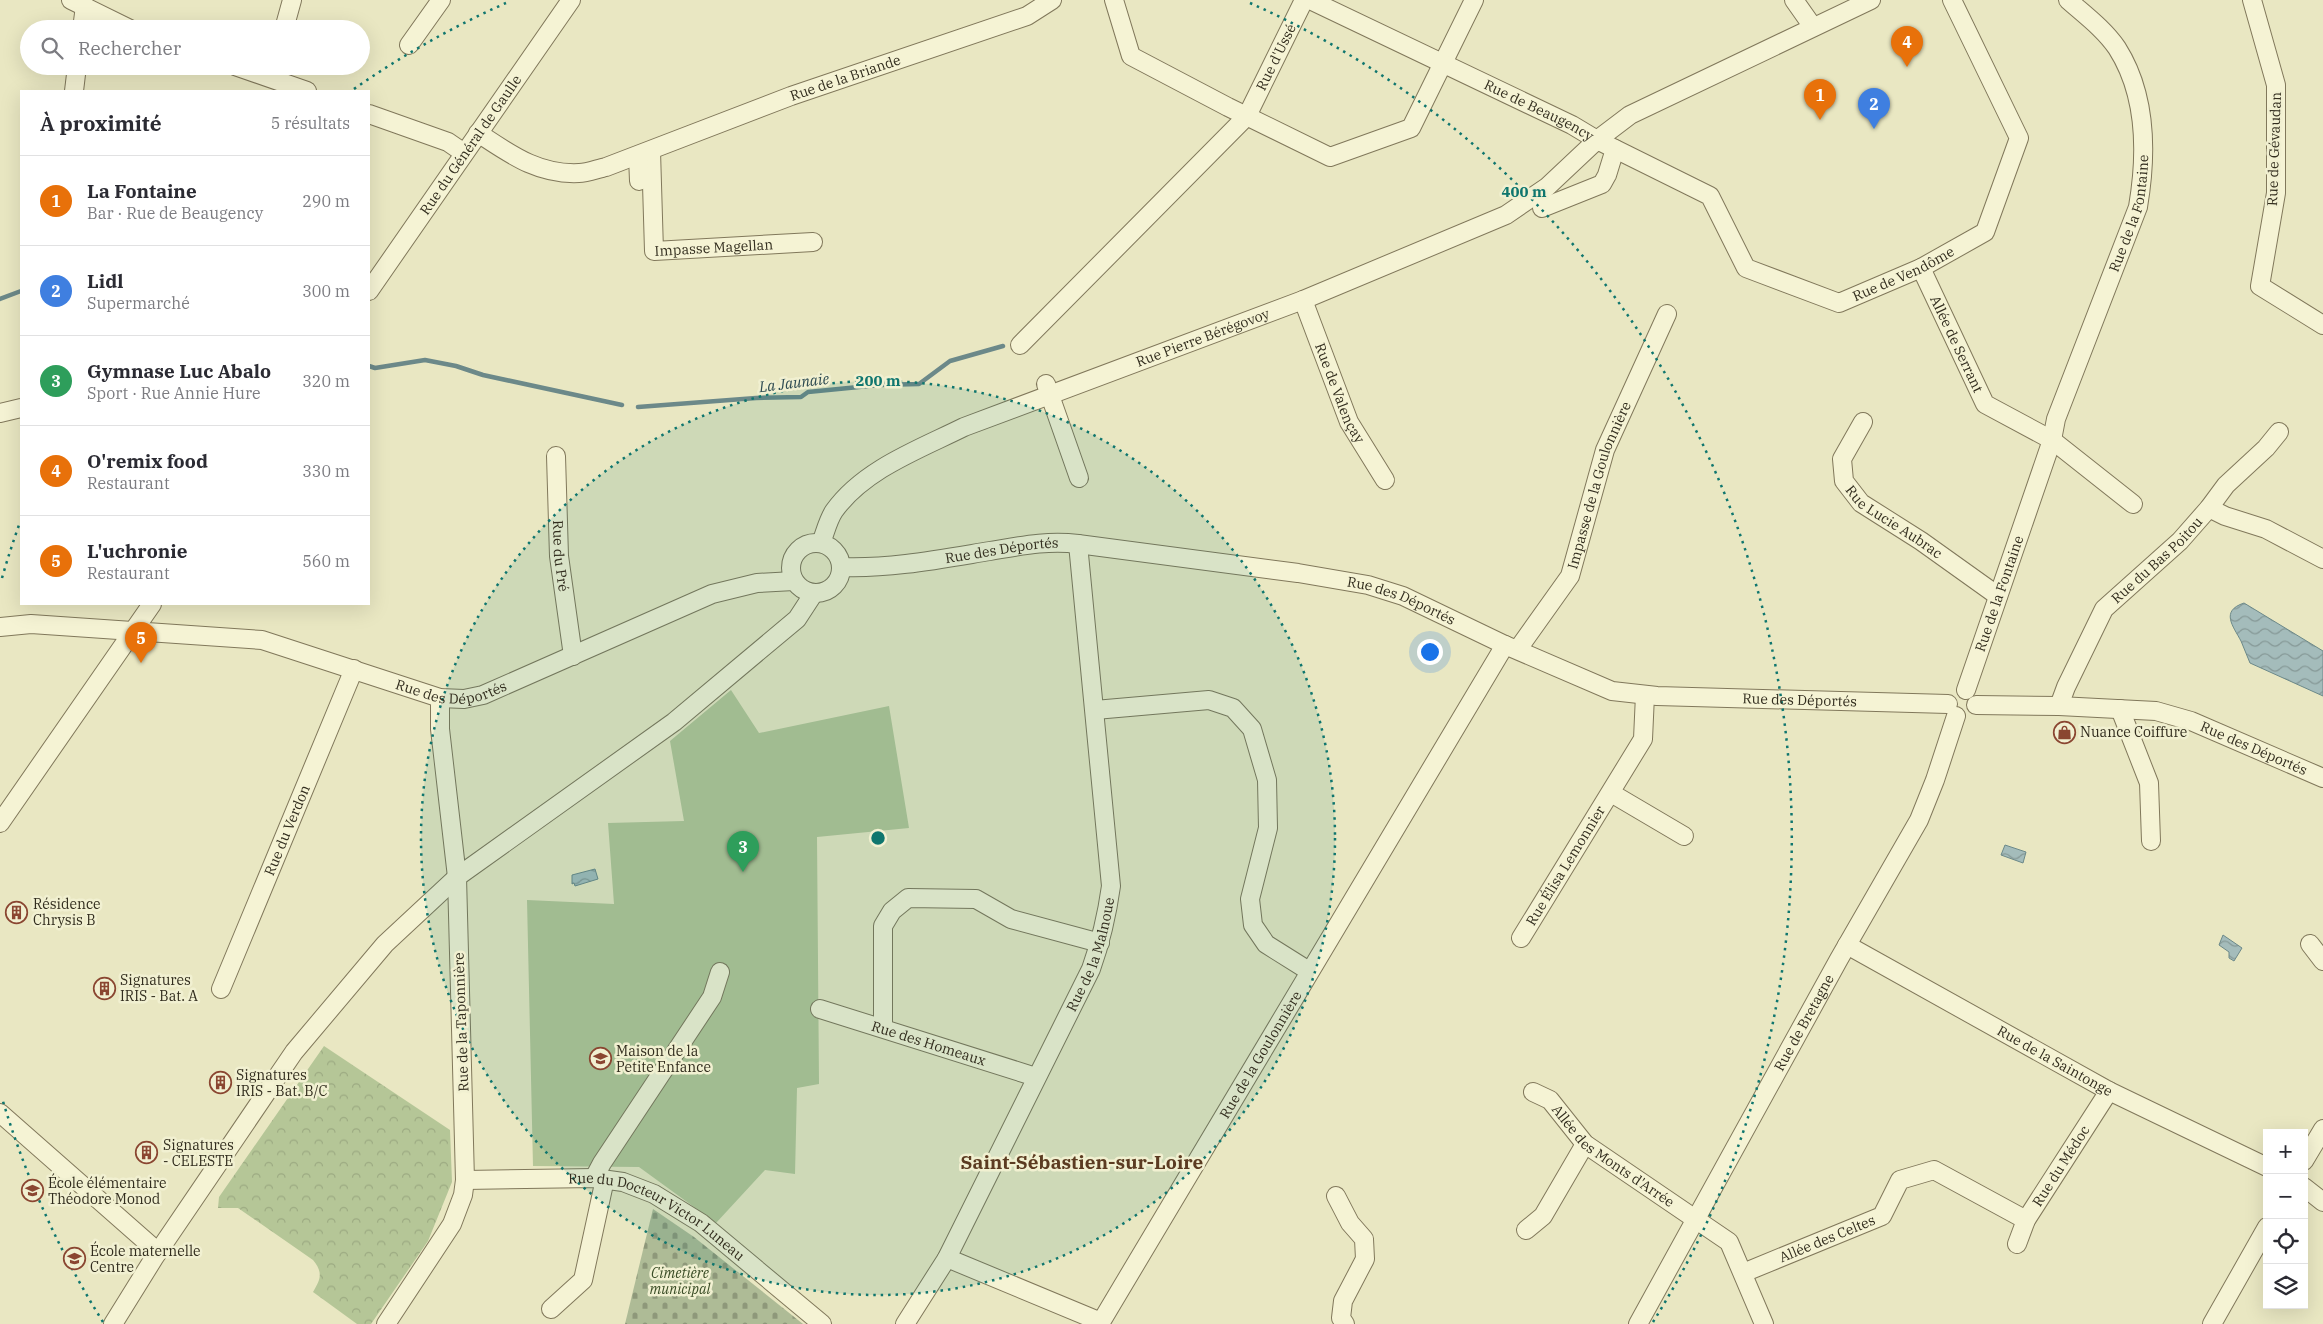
<!DOCTYPE html>
<html lang="fr">
<meta charset="utf-8">
<style>
:root{--surface:#fff;--page:#f7f7f7;--text:#2b2b33;--muted:#7c7c81;--line:#e1e1e2;--accent:#8a4631}
body{margin:0;font-family:"IBM Plex Serif",serif;background:var(--page);color:var(--text)}
.controls{position:absolute;right:15px;bottom:15px;display:grid;overflow:hidden;border-radius:0px;box-shadow:0 5px 20px #0002}
.controls button{width:45px;height:45px;display:grid;place-items:center;padding:0;border:0;border-bottom:1px solid var(--line);background:var(--surface);color:var(--text);font:25px sans-serif}
.you{position:absolute;left:1429px;top:651px;width:18px;height:18px;margin:-12px;border:4px solid #fff;border-radius:50%;background:#1a73e8;box-shadow:0 0 0 8px #1a73e833}
.badge{display:grid;place-items:center;width:32px;height:32px;border-radius:50%;background:var(--accent);color:#fff;font-size:16px;font-weight:700}
.pin{position:absolute;translate:-50% -41px;filter:drop-shadow(0 1px 2px #0008)}
.pin::after{content:'';position:absolute;top:26px;width:18px;height:15px;background:inherit;clip-path:polygon(0 0,100% 0,50% 100%)}
.list{margin:0;padding:0;list-style:none}
h2{display:flex;justify-content:space-between;align-items:center;height:65px;margin:0;padding:0 20px;font-size:21px}
h2 small{font-size:16px;font-weight:400;color:var(--muted)}
.list li{display:grid;grid-template-columns:32px 1fr auto;gap:15px;align-items:center;box-sizing:border-box;height:90px;padding:0 20px;border-top:1px solid var(--line)}
.list b{display:block;font-size:19px;white-space:nowrap}
.list p{margin:0;font-size:16px;white-space:nowrap;color:var(--muted)}
.list em{font-size:16px;font-style:normal;color:var(--muted)}
.icon{flex:none;width:28px;height:28px;fill:none;stroke:currentColor;stroke-width:2;stroke-linecap:round;stroke-linejoin:round}
.map{position:relative;flex:none;width:2323px;height:1324px;overflow:hidden}
.search{position:absolute;background:var(--surface);box-shadow:0 5px 20px #0002;left:20px;top:20px;width:350px;height:55px;display:flex;align-items:center;gap:12px;box-sizing:border-box;padding:0 18px;border-radius:28px;color:var(--muted);font-size:19px}
.panel{position:absolute;background:var(--surface);box-shadow:0 5px 20px #0002;left:20px;top:90px;width:350px;height:515px;border-radius:0px}
.map>svg:first-child{display:block}
</style>
<div class="map">
<svg width="2323" height="1324" viewBox="0 0 2323 1324">
<defs>
<pattern id="cemetery-stones" width="16" height="16" patternUnits="userSpaceOnUse" patternTransform="scale(1.25)"><rect width="16" height="16" fill="#aebb96"/><path d="M2 7V4a2 2 0 0 1 4 0v3zM10 15v-3a2 2 0 0 1 4 0v3z" fill="#8e987a"/></pattern>
<pattern id="park-crowns" width="20" height="18" patternUnits="userSpaceOnUse" patternTransform="scale(1.25)"><rect width="20" height="18" fill="#b5c697"/><path d="M2 6a3 3 0 1 1 6 0M12 15a3 3 0 1 1 6 0" fill="none" stroke="#9caa82"/></pattern>
<pattern id="water-waves" width="16" height="10" patternUnits="userSpaceOnUse" patternTransform="scale(1.25)"><rect width="16" height="10" fill="#a4bcbb"/><path d="M0 5q4-4 8 0t8 0" fill="none" stroke="#869997"/></pattern>
</defs>
<rect width="100%" height="100%" fill="#e9e7c2"/>
<path fill="#b5c697" d="M 731,690 L 759,733 L 889,706 L 909,828 L 817,837 L 819,1084 L 797,1088 L 795,1174 L 765,1170 L 716,1223 L 639,1167 L 533,1166 L 527,900 L 614,904 L 608,823 L 684,821 L 670,741 Z"/>
<path fill="url(#cemetery-stones)" d="M 653,1209 L 694,1237 L 803,1324 L 625,1324 Z"/>
<path fill="url(#park-crowns)" d="M 324,1046 L 450,1130 L 452,1182 L 428,1241 L 371,1324 L 357,1324 L 313,1292 C 321,1279 323,1272 313,1260 L 238,1208 L 218,1208 L 219,1197 Z"/>
<path fill="url(#water-waves)" stroke="#6c8989" d="M 2244,603 L 2323,651 L 2323,696 L 2250,663 C 2247,656 2244,648 2241,641 C 2233,626 2220,611 2244,603 Z
M 2005,845 L 2026,852 L 2023,863 L 2001,855 Z
M 595,869 L 598,879 L 575,886 L 574,883 L 572,884 L 572,875 Z
M 2223,935 L 2242,948 L 2234,961 L 2229,958 L 2229,952 L 2219,945 Z"/>
<g fill="none" stroke-linecap="round" stroke-linejoin="round">
<path stroke="#6c8989" stroke-width="4.5" d="M 0,299 L 21,291
M 369,366 L 375,368 L 425,360 L 456,366 L 483,375 L 622,405
M 638,407 L 756,398 L 801,397 L 808,392 L 879,385 L 919,384 L 950,361 L 1003,346"/>
<defs>
<g id="minor">
<path d="M 71,0 L 130,29"/>
<path d="M 1114,0 L 1131,56 L 1228,107 L 1330,157 L 1411,128 L 1474,0"/>
<path id="s1" d="M 1310,0 L 1572,125 L 1597,140 L 1630,115 L 1871,0"/>
<path d="M 1794,0 L 1813,27"/>
<path d="M 2252,0 L 2276,85 L 2276,193 L 2260,286 L 2323,325"/>
<path d="M 82,29 L 85,6"/>
<path d="M 284,29 L 292,0"/>
<path d="M 409,45 L 441,0"/>
<path d="M 235,66 L 307,91"/>
<path d="M 74,91 L 77,66"/>
<path d="M 369,114 L 448,142 L 464,153"/>
<path id="s2" d="M 478,133 C 510,154 538,175 579,173 C 587,173 597,169 606,167 L 791,96 L 1027,16 L 1052,0"/>
<path id="s3" d="M 651,151 L 654,251 L 813,242"/>
<path d="M 638,156 L 639,181"/>
<path d="M 1542,208 L 1602,184 L 1607,175 L 1615,149"/>
<path id="s4" d="M 1921,268 L 1985,404 L 2052,440 L 2133,504"/>
<path id="s5" d="M 369,291 L 571,0"/>
<path id="s6" d="M 1303,300 L 1349,422 L 1385,480"/>
<path id="s7" d="M 1020,345 L 1247,116 L 1304,0"/>
<path d="M 1046,384 L 1079,478"/>
<path d="M 0,413 L 21,408"/>
<path id="s8" d="M 1863,422 L 1842,459 L 1844,481 L 1861,503 L 1921,541 L 1998,596"/>
<path id="s9" d="M 556,456 L 559,556 L 573,656"/>
<path d="M 2209,508 L 2225,516 L 2266,529 L 2323,559"/>
<circle cx="816" cy="568" r="25"/>
<path id="s10" d="M 821,543 C 825,533 828,520 834,511 C 864,469 920,449 964,427 L 1303,300 L 1506,215 L 1547,187 L 1597,140 L 1710,196 L 1746,268 L 1839,303 L 1921,268 L 1985,232 L 2019,138 L 1952,0"/>
<path id="s11" d="M 841,567 C 890,569 941,559 990,551 C 1020,546 1048,540 1078,544 L 1298,573 L 1368,585 L 1403,596 L 1505,645 L 1612,691 L 1657,696 L 1948,704"/>
<path id="s12" d="M 0,627 L 31,624 L 262,640 L 440,698 L 464,699 L 483,695 L 712,594 L 757,583 L 794,581"/>
<path id="s13" d="M 1518,649 L 1570,576 L 1605,450 L 1667,314"/>
<path id="s14" d="M 1966,690 L 2052,440 L 2056,419 L 2138,207 C 2147,154 2147,95 2117,48 C 2104,29 2085,15 2068,0"/>
<path id="s15" d="M 1976,705 L 2059,706 L 2156,711 L 2191,721 L 2323,778"/>
<path id="s16" d="M 2059,706 L 2066,687 L 2104,609 L 2180,541 L 2209,508 L 2226,485 L 2266,448 L 2279,432"/>
<path d="M 2120,709 L 2149,783 L 2151,841"/>
<path d="M 1095,710 L 1209,700 L 1233,708 L 1252,729 L 1267,780 L 1268,828 L 1250,899 L 1253,925 L 1266,944 L 1309,971"/>
<path d="M 1611,793 L 1684,836"/>
<path d="M 0,823 L 152,604"/>
<path id="s17" d="M 1521,938 L 1643,739 L 1645,695"/>
<path d="M 2310,944 L 2323,961"/>
<path id="s18" d="M 1847,945 L 2109,1091 L 2267,1167"/>
<path id="s19" d="M 221,989 L 354,669"/>
<path id="s20" d="M 820,1009 L 1036,1077"/>
<path d="M 883,1028 L 883,926 L 892,911 L 908,898 L 976,899 L 1011,919 L 1100,943"/>
<path id="s21" d="M 1533,1092 L 1550,1100 L 1585,1144 L 1729,1242 L 1764,1324"/>
<path d="M 0,1113 L 158,1252"/>
<path d="M 2304,1161 L 2323,1129"/>
<path d="M 594,1178 L 602,1163 L 712,997 L 720,972"/>
<path id="s22" d="M 465,1180 L 594,1178 L 623,1182 L 654,1194 L 701,1223 L 822,1324"/>
<path d="M 2304,1187 L 2323,1202"/>
<path d="M 1336,1196 L 1350,1223 L 1364,1239 L 1365,1259 L 1343,1301 L 1341,1318 L 1345,1324"/>
<path d="M 1526,1230 L 1543,1216 L 1585,1144"/>
<path id="s23" d="M 2017,1244 L 2026,1220 L 2109,1091"/>
<path id="s24" d="M 947,1258 L 1101,1322 L 1505,645"/>
<path id="s25" d="M 1743,1273 L 1882,1216 L 1900,1180 L 1934,1170 L 2026,1220"/>
<path d="M 551,1309 L 583,1280 L 605,1179"/>
<path d="M 113,1324 L 154,1258 L 294,1052 L 385,944 L 457,877 L 674,722 L 797,619 L 814,593"/>
<path d="M 386,1324 L 452,1224 L 463,1195 L 465,1180 L 457,877 L 440,729 L 440,698"/>
<path id="s26" d="M 905,1324 L 947,1258 L 1091,969 C 1101,941 1107,915 1111,886 L 1078,544"/>
<path id="s27" d="M 1638,1324 L 1839,959 L 1919,820 L 1935,780 L 1956,716"/>
<path d="M 2212,1324 L 2267,1227"/>
</g>
</defs>
<use href="#minor" stroke="#81785b" stroke-width="20"/>
<use href="#minor" stroke="#f5f3d4" stroke-width="18"/>
</g>
<circle cx="878" cy="838" r="457" fill="#0f766e" fill-opacity=".12"/>
<g fill="none" stroke="#0f766e" stroke-width="2.5" stroke-dasharray="2.5 5">
<circle cx="878" cy="838" r="457"/>
<path d="M103 1322A914 914 0 0 1 2 1098M2 578A914 914 0 0 1 19 525M354 89A914 914 0 0 1 506 3M1250 3A914 914 0 0 1 1653 1322"/>
</g>
<defs>
<symbol id="shop-ring" viewBox="-11 -11 22 22"><circle r="9.5" fill="#f1f0d1" stroke="#8a4631" stroke-width="1.5"/><path d="M-5-2.5h2.3a2.7 3.5 0 0 1 5.4 0H5L5.5 6h-11ZM-1.5-2.5h3a1.5 2.3 0 0 0-3 0Z" fill="#8a4631"/></symbol>
<symbol id="building-ring" viewBox="-11 -11 22 22"><circle r="9.5" fill="#f1f0d1" stroke="#8a4631" stroke-width="1.5"/><path d="M-4-6H4V6H1V3H-1V6H-4ZM-2.5-4.3h1.7v1.8h-1.7ZM.8-4.3h1.7v1.8H.8ZM-2.5-1h1.7V.8h-1.7ZM.8-1h1.7V.8H.8Z" fill="#8a4631"/></symbol>
<symbol id="school-ring" viewBox="-11 -11 22 22"><circle r="9.5" fill="#f1f0d1" stroke="#8a4631" stroke-width="1.5"/><path d="M0-5L7-2L0 1L-7-2ZM-4 1L0 2.5L4 1V4Q0 6-4 4Z" fill="#8a4631"/></symbol>
</defs>
<g fill-rule="evenodd">
<use href="#shop-ring" x="2052" y="720" width="25" height="25"/>
<use href="#building-ring" x="4" y="900" width="25" height="25"/>
<use href="#building-ring" x="92" y="976" width="25" height="25"/>
<use href="#school-ring" x="588" y="1046" width="25" height="25"/>
<use href="#building-ring" x="208" y="1070" width="25" height="25"/>
<use href="#building-ring" x="134" y="1140" width="25" height="25"/>
<use href="#school-ring" x="20" y="1178" width="25" height="25"/>
<use href="#school-ring" x="62" y="1246" width="25" height="25"/>
</g>
<g text-anchor="middle" stroke-width="5" stroke-linejoin="round" paint-order="stroke">
<g font-size="14" fill="#322d1e" stroke="#f1f0d1">
<text dy="5" stroke="none"><textPath href="#s7" startOffset="388">Rue d'Ussé</textPath></text>
<text dy="5" stroke="none"><textPath href="#s2" startOffset="394">Rue de la Briande</textPath></text>
<text dy="5" stroke="none"><textPath href="#s1" startOffset="254">Rue de Beaugency</textPath></text>
<text dy="5" stroke="none"><textPath href="#s5" startOffset="178">Rue du Général de Gaulle</textPath></text>
<text transform="translate(2274 149) rotate(-88)" y="5">Rue de Gévaudan</text>
<text dy="5" stroke="none"><textPath href="#s14" startOffset="505">Rue de la Fontaine</textPath></text>
<text dy="5" stroke="none"><textPath href="#s3" startOffset="160">Impasse Magellan</textPath></text>
<text dy="5" stroke="none"><textPath href="#s10" startOffset="1268">Rue de Vendôme</textPath></text>
<text dy="5" stroke="none"><textPath href="#s10" startOffset="446">Rue Pierre Bérégovoy</textPath></text>
<text dy="5" stroke="none"><textPath href="#s4" startOffset="84">Allée de Serrant</textPath></text>
<text dy="5" stroke="none"><textPath href="#s6" startOffset="100">Rue de Valençay</textPath></text>
<text dy="5" stroke="none"><textPath href="#s13" startOffset="185">Impasse de la Goulonnière</textPath></text>
<text dy="5" stroke="none"><textPath href="#s8" startOffset="130">Rue Lucie Aubrac</textPath></text>
<text dy="5" stroke="none"><textPath href="#s11" startOffset="162">Rue des Déportés</textPath></text>
<text dy="5" stroke="none"><textPath href="#s9" startOffset="100">Rue du Pré</textPath></text>
<text dy="5" stroke="none"><textPath href="#s16" startOffset="179">Rue du Bas Poitou</textPath></text>
<text dy="5" stroke="none"><textPath href="#s14" startOffset="102">Rue de la Fontaine</textPath></text>
<text dy="5" stroke="none"><textPath href="#s11" startOffset="568">Rue des Déportés</textPath></text>
<text dy="5" stroke="none"><textPath href="#s12" startOffset="461">Rue des Déportés</textPath></text>
<text dy="5" stroke="none"><textPath href="#s11" startOffset="986">Rue des Déportés</textPath></text>
<text dy="5" stroke="none"><textPath href="#s15" startOffset="285">Rue des Déportés</textPath></text>
<text dy="5" stroke="none"><textPath href="#s19" startOffset="172">Rue du Verdon</textPath></text>
<text dy="5" stroke="none"><textPath href="#s17" startOffset="85">Rue Élisa Lemonnier</textPath></text>
<text dy="5" stroke="none"><textPath href="#s26" startOffset="415">Rue de la Malnoue</textPath></text>
<text transform="translate(461 1022) rotate(-92)" y="5">Rue de la Taponnière</text>
<text dy="5" stroke="none"><textPath href="#s27" startOffset="344">Rue de Bretagne</textPath></text>
<text dy="5" stroke="none"><textPath href="#s20" startOffset="114">Rue des Homeaux</textPath></text>
<text dy="5" stroke="none"><textPath href="#s24" startOffset="478">Rue de la Goulonnière</textPath></text>
<text dy="5" stroke="none"><textPath href="#s18" startOffset="238">Rue de la Saintonge</textPath></text>
<text dy="5" stroke="none"><textPath href="#s21" startOffset="104">Allée des Monts d'Arrée</textPath></text>
<text dy="5" stroke="none"><textPath href="#s23" startOffset="90">Rue du Médoc</textPath></text>
<text dy="5" stroke="none"><textPath href="#s22" startOffset="202">Rue du Docteur Victor Luneau</textPath></text>
<text dy="5" stroke="none"><textPath href="#s25" startOffset="91">Allée des Celtes</textPath></text>
</g>
<g font-size="14" fill="#322d1e" stroke="#f1f0d1" text-anchor="start">
<text x="2080" y="737">Nuance Coiffure</text>
<text x="33" y="909">Résidence<tspan x="33" dy="16">Chrysis B</tspan></text>
<text x="120" y="985">Signatures<tspan x="120" dy="16">IRIS - Bat. A</tspan></text>
<text x="616" y="1056">Maison de la<tspan x="616" dy="16">Petite Enfance</tspan></text>
<text x="236" y="1080">Signatures<tspan x="236" dy="16">IRIS - Bat. B/C</tspan></text>
<text x="163" y="1150">Signatures<tspan x="163" dy="16">- CELESTE</tspan></text>
<text x="48" y="1188">École élémentaire<tspan x="48" dy="16">Théodore Monod</tspan></text>
<text x="90" y="1256">École maternelle<tspan x="90" dy="16">Centre</tspan></text>
</g>
<g font-size="14" font-style="italic" fill="#3a4d26" stroke="#f1f0d1">
<text x="680" y="1278">Cimetière<tspan x="680" dy="16">municipal</tspan></text>
</g>
<g font-size="15" font-style="italic" fill="#2e4b51" stroke="#f1f0d1">
<text transform="translate(794 383) rotate(-7)" y="5">La Jaunaie</text>
</g>
<g font-size="19" font-weight="bold" fill="#5b3b21" stroke="#f1f0d1">
<text x="1082" y="1169">Saint-Sébastien-sur-Loire</text>
</g>
</g>
<circle cx="878" cy="838" r="8" fill="#0f766e" stroke="#f1f0d1" stroke-width="2.5"/>
<g font-size="15" text-anchor="middle" font-weight="bold" fill="#0f766e" stroke="#f1f0d1" stroke-width="5" stroke-linejoin="round" paint-order="stroke">
<text x="1524" y="197">400 m</text>
<text x="878" y="386">200 m</text>
</g>
</svg>
<div class="controls">
<button>+</button>
<button>−</button>
<button><svg class="icon" aria-label="locate" viewBox="0 0 24 24"><circle cx="12" cy="12" r="6"/><path d="M12 2v4M12 18v4M2 12h4M18 12h4"/></svg></button>
<button><svg class="icon" aria-label="layers" viewBox="0 0 24 24"><path d="M12 4l9 5-9 5-9-5zM3 14l9 5 9-5"/></svg></button>
</div>
<div class="you"></div>
<div class="pin badge" style="left:1820px;top:120px;background:#e8710a">1</div>
<div class="pin badge" style="left:1874px;top:129px;background:#3f7fe0">2</div>
<div class="pin badge" style="left:743px;top:872px;background:#2e9e5b">3</div>
<div class="pin badge" style="left:1907px;top:67px;background:#e8710a">4</div>
<div class="pin badge" style="left:141px;top:663px;background:#e8710a">5</div>
<div class="search"><svg class="icon" aria-label="search" viewBox="0 0 24 24"><circle cx="10" cy="10" r="6"/><path d="M15 15l6 6"/></svg>Rechercher</div>
<section class="panel">
<h2>À proximité<small>5 résultats</small></h2>
<ul class="list">
<li><span class="badge" style="background:#e8710a">1</span><div><b>La Fontaine</b><p>Bar · Rue de Beaugency</p></div><em>290 m</em></li>
<li><span class="badge" style="background:#3f7fe0">2</span><div><b>Lidl</b><p>Supermarché</p></div><em>300 m</em></li>
<li><span class="badge" style="background:#2e9e5b">3</span><div><b>Gymnase Luc Abalo</b><p>Sport · Rue Annie Hure</p></div><em>320 m</em></li>
<li><span class="badge" style="background:#e8710a">4</span><div><b>O'remix food</b><p>Restaurant</p></div><em>330 m</em></li>
<li><span class="badge" style="background:#e8710a">5</span><div><b>L'uchronie</b><p>Restaurant</p></div><em>560 m</em></li>
</ul>
</section>
</div>
